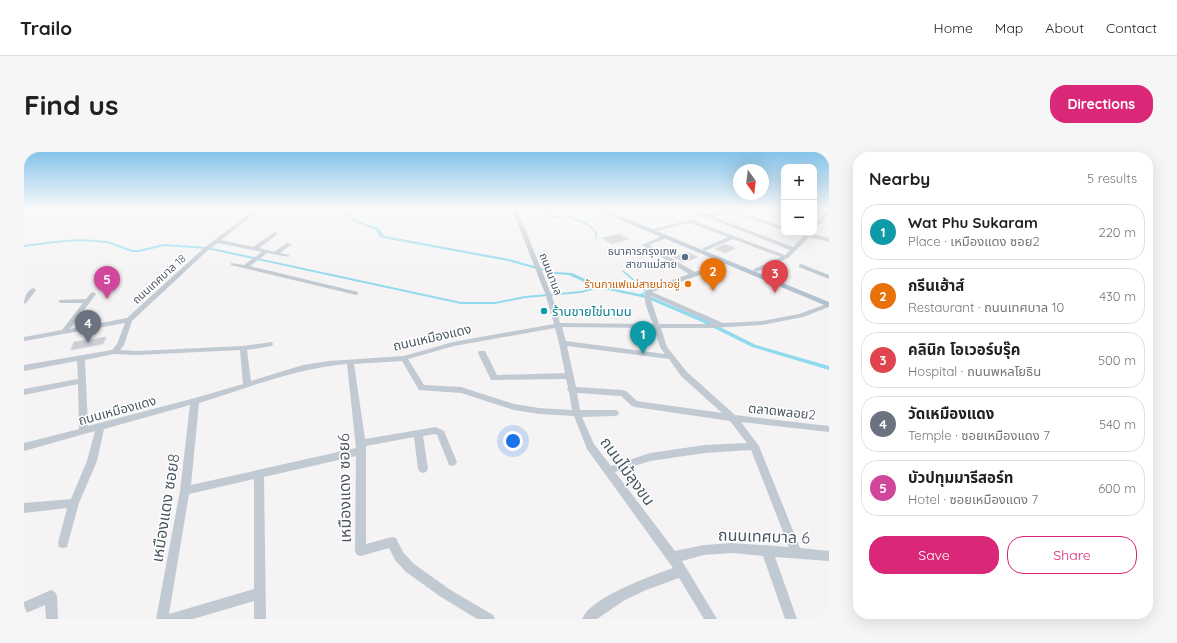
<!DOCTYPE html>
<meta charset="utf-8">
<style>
:root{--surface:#fff;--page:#f6f6f6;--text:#202124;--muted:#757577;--line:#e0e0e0;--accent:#db2777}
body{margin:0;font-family:Quicksand,"Noto Sans Thai",sans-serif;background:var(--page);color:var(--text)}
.controls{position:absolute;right:12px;top:12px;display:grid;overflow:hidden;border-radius:8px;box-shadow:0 4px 16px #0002}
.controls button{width:36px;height:36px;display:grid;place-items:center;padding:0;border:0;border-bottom:1px solid var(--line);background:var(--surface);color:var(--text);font:20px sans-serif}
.compass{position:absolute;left:709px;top:12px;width:36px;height:36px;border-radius:50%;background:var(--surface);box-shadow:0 4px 16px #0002;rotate:166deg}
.you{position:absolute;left:489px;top:289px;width:14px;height:14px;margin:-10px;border:3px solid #fff;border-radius:50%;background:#1a73e8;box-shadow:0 0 0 6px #1a73e833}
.badge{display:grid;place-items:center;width:26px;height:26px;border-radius:50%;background:var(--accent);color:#fff;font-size:13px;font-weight:700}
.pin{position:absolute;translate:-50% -33px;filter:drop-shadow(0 1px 2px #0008)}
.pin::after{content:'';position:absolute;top:21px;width:14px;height:12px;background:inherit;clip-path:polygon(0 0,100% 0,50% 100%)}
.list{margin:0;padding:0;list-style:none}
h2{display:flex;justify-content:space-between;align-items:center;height:52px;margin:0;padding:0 16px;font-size:17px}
h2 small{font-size:13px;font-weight:400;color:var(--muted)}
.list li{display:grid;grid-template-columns:26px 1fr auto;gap:12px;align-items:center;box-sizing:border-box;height:56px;margin:0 8px 8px;padding:0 8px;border:1px solid var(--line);border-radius:16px}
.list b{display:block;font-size:15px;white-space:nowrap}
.list p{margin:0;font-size:13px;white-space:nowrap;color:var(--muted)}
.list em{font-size:13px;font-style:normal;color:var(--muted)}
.actions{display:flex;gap:8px;padding:12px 16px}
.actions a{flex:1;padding:9px 0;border:1px solid var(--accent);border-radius:16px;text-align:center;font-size:14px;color:var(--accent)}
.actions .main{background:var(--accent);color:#fff}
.map{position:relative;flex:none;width:805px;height:467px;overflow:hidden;border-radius:16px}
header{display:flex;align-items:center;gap:24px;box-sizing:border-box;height:56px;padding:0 20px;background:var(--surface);border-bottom:1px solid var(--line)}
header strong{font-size:19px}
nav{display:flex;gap:22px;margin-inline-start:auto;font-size:14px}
.intro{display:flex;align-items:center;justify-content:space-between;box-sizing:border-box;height:96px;padding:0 24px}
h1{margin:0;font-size:28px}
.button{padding:10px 18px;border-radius:16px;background:var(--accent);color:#fff;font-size:14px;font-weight:700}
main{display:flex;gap:24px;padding:0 24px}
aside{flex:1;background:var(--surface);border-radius:16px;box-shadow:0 4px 16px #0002}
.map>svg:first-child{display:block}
</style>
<header>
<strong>Trailo</strong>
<nav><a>Home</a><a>Map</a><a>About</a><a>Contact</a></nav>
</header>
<div class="intro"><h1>Find us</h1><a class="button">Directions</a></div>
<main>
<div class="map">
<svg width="805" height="467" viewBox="0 0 805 467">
<rect width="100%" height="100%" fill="#f5f3f3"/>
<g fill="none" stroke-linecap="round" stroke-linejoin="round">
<path stroke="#90daee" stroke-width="1.5" d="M 516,57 L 531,65 L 544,64 L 565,73 L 572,80 L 572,86
M 599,119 L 621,138 L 621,141 L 616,143"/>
<path fill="#90daee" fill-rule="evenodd" d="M 313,57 C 326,57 325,63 334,69 C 341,72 349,74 355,76 L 359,83 L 361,84 L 485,107 L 531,120 L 548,121 L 576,134 L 625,144 L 682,168 L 732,193 L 805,214 L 805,218 L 728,195 L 678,170 L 622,146 L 575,136 L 557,141 L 501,146 L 471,152 L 437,152 L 183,97 L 140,94 L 115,100 L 108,100 L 83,91 L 56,89 L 30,91 L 0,95 L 0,93 L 30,89 L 56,87 L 84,89 L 108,98 L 115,98 L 140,92 L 183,95 L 437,150 L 471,150 L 501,144 L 557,139 L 571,135 L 545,123 L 531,122 L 484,109 L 359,86 L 356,85 L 352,78 L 331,70 L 323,62 Z"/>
</g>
<path fill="#cdcfd5" stroke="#d7d9de" d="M 595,82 L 605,87 L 588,92 L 578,86 Z
M 701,92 L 711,96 L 701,101 L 691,97 Z
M 663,100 L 674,105 L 660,110 L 649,105 Z
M 82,185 L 79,192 L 47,198 L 50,190 Z"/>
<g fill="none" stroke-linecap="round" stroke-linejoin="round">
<path fill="#c1cad2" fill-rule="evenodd" d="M 231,57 L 237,57 L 197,88 L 229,95 L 251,80 L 253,81 L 253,83 L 235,96 L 250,100 L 263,91 L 268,92 L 256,101 L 265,103 L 265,105 L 243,101 L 226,114 L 334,140 L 334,142 L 332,143 L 207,113 L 207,111 L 220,113 L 238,100 L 194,91 L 184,98 L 108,169 L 100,193 L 96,198 L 113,199 L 219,194 L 248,190 L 249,192 L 248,194 L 223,198 L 227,229 L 279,213 L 305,209 L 380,204 L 429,190 L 530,172 L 522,144 L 488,57 L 493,57 L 528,144 L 536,171 L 629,172 C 625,161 616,145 624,137 L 665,122 L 618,93 L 640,83 L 642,84 L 642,86 L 625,93 L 671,120 L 700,110 L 705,111 L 673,124 L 628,140 L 699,171 L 738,169 L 775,162 L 805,151 L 805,155 L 779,165 L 738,173 L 686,176 L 637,176 L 643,195 L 663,220 L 711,263 L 805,274 L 805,280 L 717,270 L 735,294 L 776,396 L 805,399 L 805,409 L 751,405 L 773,467 L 761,467 L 739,404 L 708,401 L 680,403 L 658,409 L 693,467 L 680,467 L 655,426 L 622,438 L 601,448 L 573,467 L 558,467 C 567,445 627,424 649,416 L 563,297 L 550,264 L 515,262 L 490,258 L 437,241 L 395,238 L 378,209 L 330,212 L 341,287 L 412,275 L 420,279 L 433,310 L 431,313 L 428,314 L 425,313 L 413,283 L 411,282 L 399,284 L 404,317 L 402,320 L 399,321 L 396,320 L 394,317 L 390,285 L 342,294 L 342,392 L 368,385 L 372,386 L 379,400 L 390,412 L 425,437 L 469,463 L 471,467 L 453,467 L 417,445 L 382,420 L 371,408 L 365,396 L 337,404 L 333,403 L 331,399 L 332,304 L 240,325 L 242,467 L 230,467 L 230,449 L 169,467 L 132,467 L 156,339 L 166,253 L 80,277 L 73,309 L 55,351 L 44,391 L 43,395 L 39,396 L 35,395 L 34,391 L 43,356 L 0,361 L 0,351 L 47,347 L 63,309 L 71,279 L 0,299 L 0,291 L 55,277 L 54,232 L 0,243 L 0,237 L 54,227 L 53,209 L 0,219 L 0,213 L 88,198 L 93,192 L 101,171 L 0,189 L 0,185 L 38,178 L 59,151 L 37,151 L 35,150 L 35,148 L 62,147 L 67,141 L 69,140 L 72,142 L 46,177 L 103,166 L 180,96 ZM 627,144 L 690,172 L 635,172 L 626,145 ZM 538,175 L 630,176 L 636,195 L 641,202 L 542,189 ZM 531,176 L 535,191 L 541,221 L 473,223 L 461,199 L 455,199 L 454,201 L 467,228 L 542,227 L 544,236 L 543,238 L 545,240 L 548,258 L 515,256 L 490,252 L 437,235 L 400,233 L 384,207 L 430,194 ZM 543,194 L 645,207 L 657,224 L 698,261 L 613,249 L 602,239 L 599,238 L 552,235 ZM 216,198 L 219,232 L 171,246 L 64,274 L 61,208 L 90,202 L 113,203 ZM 323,212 L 332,296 L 167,333 L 175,251 C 223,236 273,216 323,212 ZM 553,241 L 597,244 L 608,254 L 611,255 L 706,269 L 723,291 L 681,293 L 626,301 L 587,314 L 570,292 L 558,265 L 591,264 L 594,263 L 595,261 L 594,259 L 591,258 L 556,258 ZM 727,298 L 765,395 L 708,391 L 680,393 L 651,399 L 591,320 L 626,309 L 681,301 ZM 230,327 L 230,437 L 145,462 L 165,342 Z
M 662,57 L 669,57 L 682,62 L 709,57 L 725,57 L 714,60 L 760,75 L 760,79 L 709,60 L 687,64 L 769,95 L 780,84 L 773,81 L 789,81 L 788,82 L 805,86 L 805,90 L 785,85 L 764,106 L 732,120 L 729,118 L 730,117 L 757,105 L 709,87 L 683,98 L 679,98 L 679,96 L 704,85 L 665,71 L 632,79 L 629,77 L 670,67 L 672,68 L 670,69 L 761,103 L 766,98 Z
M 803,58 L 805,58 L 805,62 L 790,78 L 790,73 Z
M 777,112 L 805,123 L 805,127 L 775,115 L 775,113 Z
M 9,136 L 12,138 L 2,151 L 0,152 C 0,146 3,139 9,136 Z
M 27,438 L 31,440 L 33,444 L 34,467 L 22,467 L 21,453 L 0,462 L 0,450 Z"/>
<path fill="#b3c2d1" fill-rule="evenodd" d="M 570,57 L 579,57 L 805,150 L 805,155 Z"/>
</g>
<linearGradient id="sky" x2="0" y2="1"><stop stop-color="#85c3ea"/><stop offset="0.46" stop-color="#fafafa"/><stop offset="1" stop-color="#fafafa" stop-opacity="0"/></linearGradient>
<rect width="805" height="123" fill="url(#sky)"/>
<circle fill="#5c6f8a" stroke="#fff" stroke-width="1.5" cx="661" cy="105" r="4"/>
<circle fill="#e8710a" stroke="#fff" stroke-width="1.5" cx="664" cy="132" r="4"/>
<circle fill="#0f9aa8" stroke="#fff" stroke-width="1.5" cx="520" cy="159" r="4"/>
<g text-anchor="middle" stroke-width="3" stroke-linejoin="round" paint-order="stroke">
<g font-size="11" fill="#4e5e75" stroke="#fff" text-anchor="end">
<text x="653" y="103">ธนาคารกรุงเทพ<tspan x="653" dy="13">สาขาแม่สาย</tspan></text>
</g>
<g font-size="11" fill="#4a5661" stroke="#fff">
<text transform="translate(527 122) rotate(69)" y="4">ถนนนามล</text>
<text transform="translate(135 127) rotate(-42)" y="4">ถนนเทศบาล 18</text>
</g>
<g font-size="11" fill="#c56008" stroke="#fff" text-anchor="end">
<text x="656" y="136">ร้านกาแฟแม่สายน่าอยู่</text>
</g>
<g font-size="13" fill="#0d838f" stroke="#fff" text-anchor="start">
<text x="528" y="164">ร้านขายไข่นามน</text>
</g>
<g font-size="13" fill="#4a5661" stroke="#fff">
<text transform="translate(408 185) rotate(-13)" y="5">ถนนเหมืองแดง</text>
<text transform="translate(93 258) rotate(-15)" y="5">ถนนเหมืองแดง</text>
<text transform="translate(758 259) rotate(6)" y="5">ตลาดพลอย2</text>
</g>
<g font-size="16" fill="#4a5661" stroke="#fff">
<text transform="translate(604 319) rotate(54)" y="6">ถนนไม้ลุงขน</text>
<text transform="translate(320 336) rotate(-91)" y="6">เหมืองแดง ซอย6</text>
<text transform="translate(141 356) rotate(-81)" y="6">เหมืองแดง ซอย8</text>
<text transform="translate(740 384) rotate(2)" y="6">ถนนเทศบาล 6</text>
</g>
</g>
</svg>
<div class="controls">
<button>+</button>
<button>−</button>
</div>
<svg class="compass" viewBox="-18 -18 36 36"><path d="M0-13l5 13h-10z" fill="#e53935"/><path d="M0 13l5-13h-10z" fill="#757577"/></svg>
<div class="you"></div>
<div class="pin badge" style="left:619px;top:202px;background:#0f9aa8">1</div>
<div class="pin badge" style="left:689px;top:139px;background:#e8710a">2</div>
<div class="pin badge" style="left:751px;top:141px;background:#e0444e">3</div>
<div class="pin badge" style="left:64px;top:191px;background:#6b7280">4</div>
<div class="pin badge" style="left:83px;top:147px;background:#d1479c">5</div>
</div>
<aside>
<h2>Nearby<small>5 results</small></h2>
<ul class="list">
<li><span class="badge" style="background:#0f9aa8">1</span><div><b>Wat Phu Sukaram</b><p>Place · เหมืองแดง ซอย2</p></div><em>220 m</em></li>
<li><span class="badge" style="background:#e8710a">2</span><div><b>กรีนเฮ้าส์</b><p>Restaurant · ถนนเทศบาล 10</p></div><em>430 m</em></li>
<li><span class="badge" style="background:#e0444e">3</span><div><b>คลินิก โอเวอร์บรุ๊ค</b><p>Hospital · ถนนพหลโยธิน</p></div><em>500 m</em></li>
<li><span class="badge" style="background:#6b7280">4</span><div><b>วัดเหมืองแดง</b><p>Temple · ซอยเหมืองแดง 7</p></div><em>540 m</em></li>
<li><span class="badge" style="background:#d1479c">5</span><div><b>บัวปทุมมารีสอร์ท</b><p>Hotel · ซอยเหมืองแดง 7</p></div><em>600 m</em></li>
</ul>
<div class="actions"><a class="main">Save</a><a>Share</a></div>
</aside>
</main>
